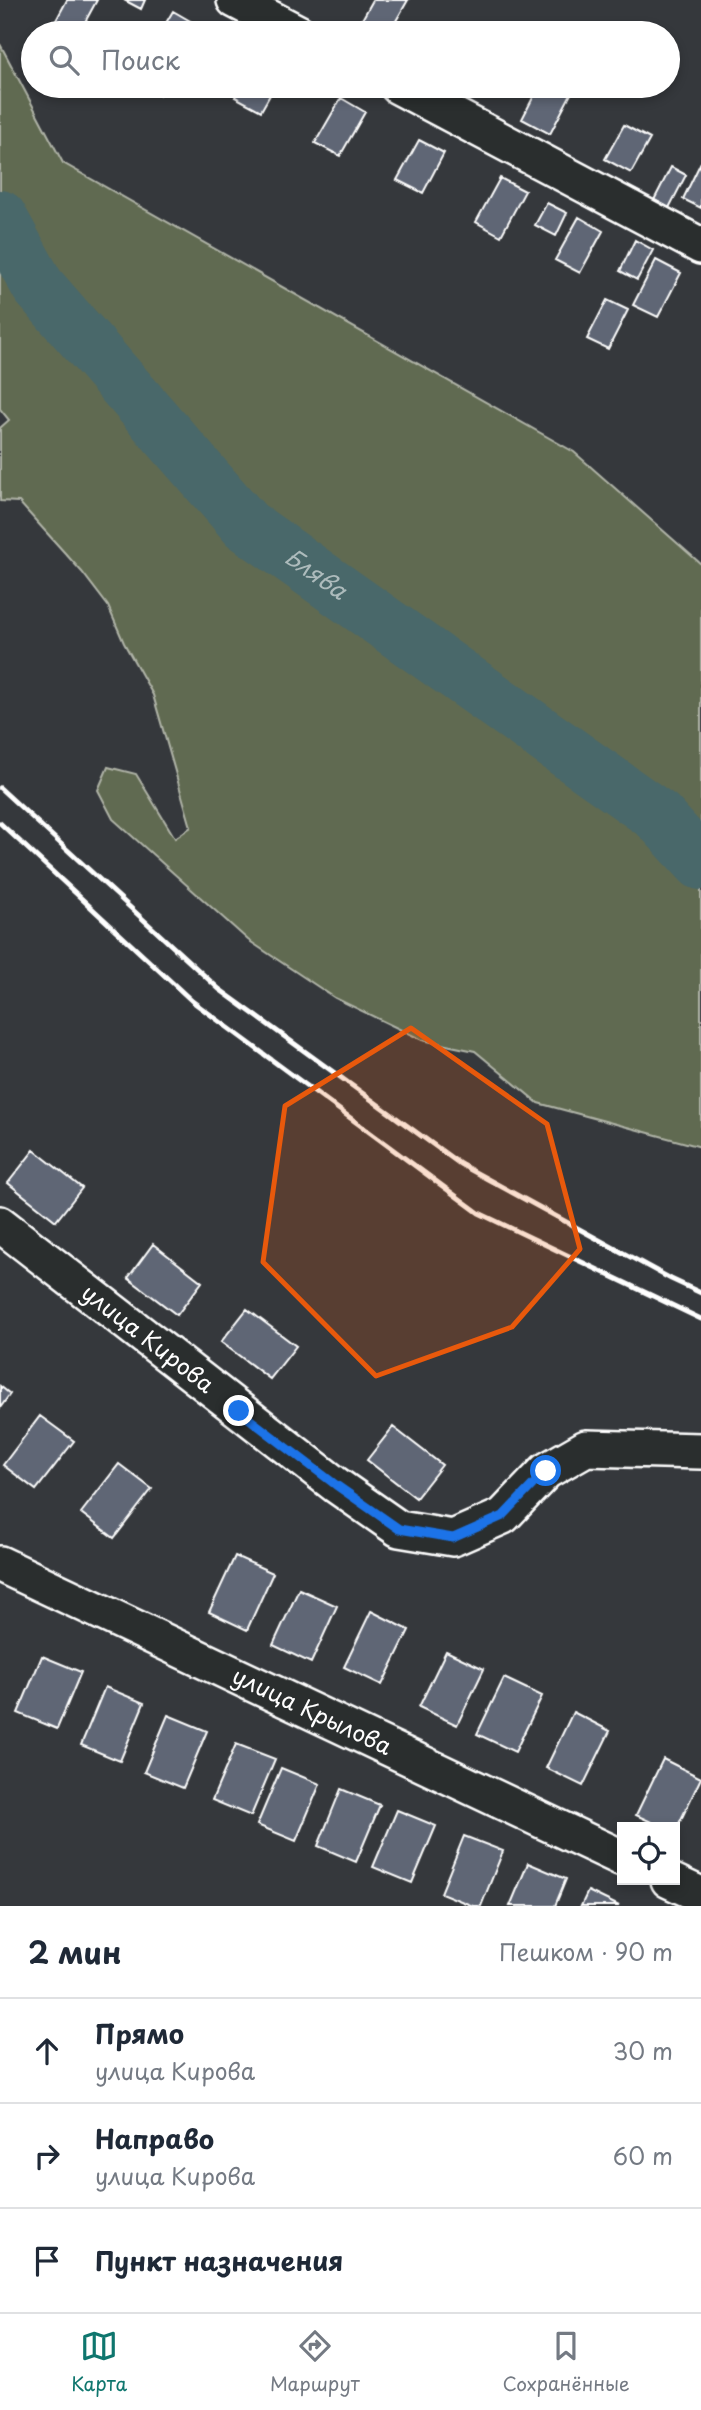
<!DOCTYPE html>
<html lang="ru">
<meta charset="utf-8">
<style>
:root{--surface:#fff;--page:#f2f2f3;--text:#1f2937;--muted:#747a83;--line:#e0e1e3;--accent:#0f766e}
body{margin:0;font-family:"Playpen Sans",sans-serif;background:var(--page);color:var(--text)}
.controls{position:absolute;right:21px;bottom:21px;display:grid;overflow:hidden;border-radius:0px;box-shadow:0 4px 10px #0003}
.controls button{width:63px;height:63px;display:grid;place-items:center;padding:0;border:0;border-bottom:2px solid var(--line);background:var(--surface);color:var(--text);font:35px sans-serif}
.stop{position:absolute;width:21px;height:21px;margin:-16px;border:5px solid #1a73e8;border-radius:50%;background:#fff}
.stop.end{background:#1a73e8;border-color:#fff;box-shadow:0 2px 7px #0008}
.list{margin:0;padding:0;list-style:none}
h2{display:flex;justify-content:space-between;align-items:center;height:91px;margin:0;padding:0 28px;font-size:30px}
h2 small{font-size:23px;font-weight:400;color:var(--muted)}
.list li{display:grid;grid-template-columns:46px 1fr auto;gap:21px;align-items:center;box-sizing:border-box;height:105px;padding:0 28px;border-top:2px solid var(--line)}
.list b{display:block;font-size:26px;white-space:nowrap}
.list p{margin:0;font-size:23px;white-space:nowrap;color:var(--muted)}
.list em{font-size:23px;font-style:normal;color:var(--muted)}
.icon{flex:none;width:38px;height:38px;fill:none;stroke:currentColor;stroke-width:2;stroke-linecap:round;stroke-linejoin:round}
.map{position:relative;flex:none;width:701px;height:1906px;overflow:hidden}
.search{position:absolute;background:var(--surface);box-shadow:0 4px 10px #0003;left:21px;right:21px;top:21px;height:77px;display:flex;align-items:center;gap:18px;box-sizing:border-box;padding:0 24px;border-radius:38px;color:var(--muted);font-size:26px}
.sheet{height:406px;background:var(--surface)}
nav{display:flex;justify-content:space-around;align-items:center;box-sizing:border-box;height:98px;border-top:2px solid var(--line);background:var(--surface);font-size:19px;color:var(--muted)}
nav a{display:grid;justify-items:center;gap:4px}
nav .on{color:var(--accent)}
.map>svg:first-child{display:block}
</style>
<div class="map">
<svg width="701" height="1906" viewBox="0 0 701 1906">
<rect width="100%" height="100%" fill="#35383c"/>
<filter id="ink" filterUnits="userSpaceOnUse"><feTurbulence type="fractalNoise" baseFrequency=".0143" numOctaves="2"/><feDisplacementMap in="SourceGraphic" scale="14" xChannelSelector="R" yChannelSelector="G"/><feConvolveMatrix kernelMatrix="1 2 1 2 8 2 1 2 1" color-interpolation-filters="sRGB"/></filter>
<g filter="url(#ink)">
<path fill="#616a51" stroke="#b0b4a8" stroke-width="2" d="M 0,44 L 63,163 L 574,452 L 701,564 L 701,1147 L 538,1103 L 475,1051 L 422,1040 L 335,998 L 248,940 L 113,819 L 98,790 L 108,767 L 136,774 L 175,838 L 191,827 L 153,695 L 124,643 L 108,606 L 82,572 L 19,502 L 0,501 L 0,428 L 9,420 L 0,409 Z"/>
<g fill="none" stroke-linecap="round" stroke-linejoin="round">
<path stroke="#48676a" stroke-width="54" id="s1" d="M 0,217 L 38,286 L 246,525 L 658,816 L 701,863"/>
</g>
<path fill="#5f6674" stroke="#fff" stroke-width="2" d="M 67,0 L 97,0 L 79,33 L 67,33 L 53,26 Z
M 124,0 L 145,0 L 141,9 Z
M 373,0 L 408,0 L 389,33 L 355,32 Z
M 173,11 L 199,26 L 194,33 L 160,33 Z
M 470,24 L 487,33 L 465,33 Z
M 143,86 L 164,86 L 159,95 Z
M 241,86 L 275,86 L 261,111 L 235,97 Z
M 539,86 L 565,86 L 573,90 L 550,134 L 522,119 Z
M 341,98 L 365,112 L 340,156 L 315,143 Z
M 624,125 L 650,139 L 631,173 L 605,159 Z
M 419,140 L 444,153 L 423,193 L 397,180 Z
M 701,162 L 701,208 L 683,199 Z
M 671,167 L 686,175 L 669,208 L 654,200 Z
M 500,178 L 525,191 L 501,236 L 476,222 Z
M 547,203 L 567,213 L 556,236 L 535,225 Z
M 579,217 L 603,231 L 580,273 L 555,260 Z
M 635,240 L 653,250 L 637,280 L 620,271 Z
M 656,260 L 681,273 L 658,317 L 633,305 Z
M 607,300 L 628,310 L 608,349 L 587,339 Z
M 34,1150 L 82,1188 L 56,1221 L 8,1183 Z
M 153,1244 L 202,1282 L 177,1315 L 128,1278 Z
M 247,1309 L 296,1346 L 270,1379 L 221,1342 Z
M 0,1386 L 10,1394 L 0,1408 Z
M 40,1416 L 74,1441 L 36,1490 L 3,1465 Z
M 393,1427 L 442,1465 L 416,1498 L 367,1460 Z
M 119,1464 L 152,1489 L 114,1538 L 81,1513 Z
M 235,1556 L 273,1573 L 247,1630 L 209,1612 Z
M 299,1589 L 337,1606 L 311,1663 L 273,1645 Z
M 371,1611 L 409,1630 L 382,1685 L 344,1667 Z
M 446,1651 L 484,1669 L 457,1725 L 419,1707 Z
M 42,1656 L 81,1672 L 57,1729 L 18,1713 Z
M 504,1678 L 542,1696 L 515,1752 L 477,1734 Z
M 105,1687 L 144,1703 L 120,1761 L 81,1745 Z
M 573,1712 L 610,1731 L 583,1786 L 546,1768 Z
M 168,1715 L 207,1731 L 183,1788 L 144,1772 Z
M 236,1744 L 275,1759 L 251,1816 L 212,1800 Z
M 663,1759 L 701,1778 L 675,1832 L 675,1827 L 662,1827 L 636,1815 Z
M 281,1768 L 320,1784 L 296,1841 L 257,1825 Z
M 341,1789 L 380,1805 L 356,1862 L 318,1846 Z
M 397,1810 L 436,1826 L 412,1883 L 373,1867 Z
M 464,1836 L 503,1851 L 481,1906 L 473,1906 L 441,1893 Z
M 528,1863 L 566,1879 L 555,1906 L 510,1906 Z
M 588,1891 L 619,1906 L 581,1906 Z"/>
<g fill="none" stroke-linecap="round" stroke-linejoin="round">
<defs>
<g id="minor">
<path d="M 235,0 L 298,33"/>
<path d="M 398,86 L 701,246"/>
<path id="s2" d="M 0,1224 L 336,1485 L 399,1529 L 453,1538 L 503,1516 L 546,1471 L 586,1448 L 701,1451"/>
<path id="s3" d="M 0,1564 L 622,1858"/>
<path d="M 669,1880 L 701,1895"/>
</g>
</defs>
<use href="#minor" stroke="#fff" stroke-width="40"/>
<use href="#minor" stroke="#2a2d2e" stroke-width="35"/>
<path stroke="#fff" stroke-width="5" d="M 0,788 L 219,989 L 460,1164 L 671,1279 L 701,1293
M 0,823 L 192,1001 L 479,1213 L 701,1319"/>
</g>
</g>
<g fill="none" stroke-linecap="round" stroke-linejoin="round" filter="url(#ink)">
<path stroke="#1a73e8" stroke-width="9" d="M 239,1411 L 336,1485 L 399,1529 L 453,1538 L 503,1516 L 546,1471"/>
</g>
<path fill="#e8590c" fill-opacity="0.2" stroke="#e8590c" stroke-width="5" stroke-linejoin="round" d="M 411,1028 L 547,1124 L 580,1249 L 512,1327 L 376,1376 L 263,1262 L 285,1106 Z"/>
<g text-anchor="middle" stroke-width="5" stroke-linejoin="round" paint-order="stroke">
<g font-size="23" fill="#fff" stroke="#2a2d2e">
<text dy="8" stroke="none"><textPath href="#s2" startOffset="187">улица Кирова</textPath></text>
<text dy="8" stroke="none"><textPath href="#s3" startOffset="345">улица Крылова</textPath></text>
</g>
<g font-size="24" font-style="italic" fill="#adbbbc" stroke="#2a2d2e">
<text dy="8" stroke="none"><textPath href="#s1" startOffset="481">Блява</textPath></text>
</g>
</g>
</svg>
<div class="controls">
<button><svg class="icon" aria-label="locate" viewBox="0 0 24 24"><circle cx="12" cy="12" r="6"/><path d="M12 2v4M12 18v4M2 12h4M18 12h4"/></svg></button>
</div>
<div class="stop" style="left:546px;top:1471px"></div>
<div class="stop end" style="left:239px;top:1411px"></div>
<div class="search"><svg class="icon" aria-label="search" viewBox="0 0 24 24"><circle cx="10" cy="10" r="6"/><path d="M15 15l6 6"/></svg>Поиск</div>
</div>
<section class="sheet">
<h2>2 мин<small>Пешком · 90 m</small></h2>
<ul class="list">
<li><svg class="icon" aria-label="ahead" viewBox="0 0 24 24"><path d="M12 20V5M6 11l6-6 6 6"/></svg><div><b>Прямо</b><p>улица Кирова</p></div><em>30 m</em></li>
<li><svg class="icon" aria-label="right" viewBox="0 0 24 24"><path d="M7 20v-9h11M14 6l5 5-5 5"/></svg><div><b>Направо</b><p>улица Кирова</p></div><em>60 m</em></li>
<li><svg class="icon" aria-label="arrive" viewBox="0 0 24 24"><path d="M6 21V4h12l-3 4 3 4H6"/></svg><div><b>Пункт назначения</b></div></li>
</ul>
</section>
<nav>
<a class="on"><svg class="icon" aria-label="map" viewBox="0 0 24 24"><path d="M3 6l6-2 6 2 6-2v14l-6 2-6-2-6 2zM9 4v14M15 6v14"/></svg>Карта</a>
<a><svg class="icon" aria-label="directions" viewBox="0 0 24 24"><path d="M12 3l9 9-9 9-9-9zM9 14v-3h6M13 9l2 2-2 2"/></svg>Маршрут</a>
<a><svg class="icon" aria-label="saved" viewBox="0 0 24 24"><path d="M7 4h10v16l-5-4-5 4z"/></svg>Сохранённые</a>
</nav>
